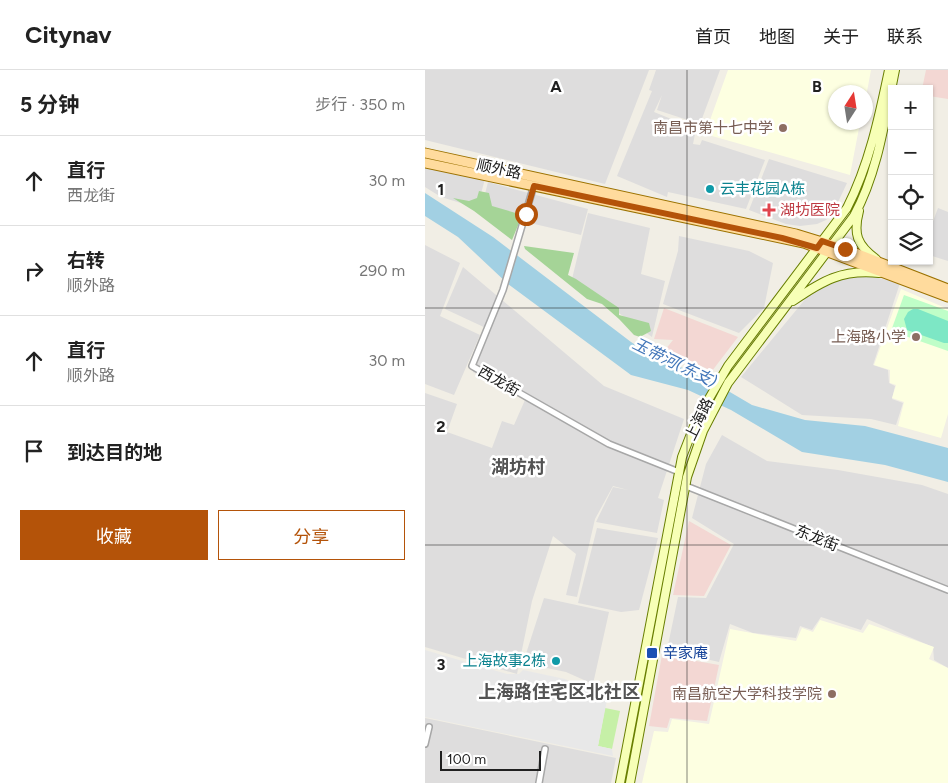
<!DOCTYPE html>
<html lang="zh">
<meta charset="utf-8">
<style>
:root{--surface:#fff;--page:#f6f6f6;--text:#222;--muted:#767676;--line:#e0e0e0;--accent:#b45309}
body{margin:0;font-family:Figtree,"Noto Sans SC",sans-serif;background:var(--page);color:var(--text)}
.controls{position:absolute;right:15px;top:15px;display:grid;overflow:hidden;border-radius:0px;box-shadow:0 1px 4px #0004}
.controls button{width:45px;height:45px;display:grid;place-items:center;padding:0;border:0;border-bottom:1px solid var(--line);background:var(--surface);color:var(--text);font:25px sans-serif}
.compass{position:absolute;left:403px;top:15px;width:45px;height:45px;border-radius:50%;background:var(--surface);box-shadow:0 1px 4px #0004;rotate:12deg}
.scale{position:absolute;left:15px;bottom:12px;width:101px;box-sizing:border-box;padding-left:5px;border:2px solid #202020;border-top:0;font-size:14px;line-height:18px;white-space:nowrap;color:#202020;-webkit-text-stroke:4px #fff;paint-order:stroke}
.stop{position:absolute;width:15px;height:15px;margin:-11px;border:4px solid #b45309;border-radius:50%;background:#fff}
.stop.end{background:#b45309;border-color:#fff;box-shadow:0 1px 5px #0008}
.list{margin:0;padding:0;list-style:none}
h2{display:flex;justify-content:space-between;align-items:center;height:65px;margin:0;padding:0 20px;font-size:21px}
h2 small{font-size:16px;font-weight:400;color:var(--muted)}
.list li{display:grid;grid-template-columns:32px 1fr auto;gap:15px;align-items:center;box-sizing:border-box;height:90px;padding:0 20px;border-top:1px solid var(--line)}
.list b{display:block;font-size:19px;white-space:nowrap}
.list p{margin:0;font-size:16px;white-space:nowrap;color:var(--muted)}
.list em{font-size:16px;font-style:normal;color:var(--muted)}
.actions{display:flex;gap:10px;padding:15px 20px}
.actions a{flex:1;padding:11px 0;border:1px solid var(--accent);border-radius:0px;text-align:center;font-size:18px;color:var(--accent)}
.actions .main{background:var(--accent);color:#fff}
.icon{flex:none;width:28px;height:28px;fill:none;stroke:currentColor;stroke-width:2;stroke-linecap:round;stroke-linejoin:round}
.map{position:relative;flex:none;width:523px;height:713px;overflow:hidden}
header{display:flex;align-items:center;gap:30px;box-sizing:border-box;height:70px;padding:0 25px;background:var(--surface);border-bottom:1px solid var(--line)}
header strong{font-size:24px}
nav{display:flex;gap:28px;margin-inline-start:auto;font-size:18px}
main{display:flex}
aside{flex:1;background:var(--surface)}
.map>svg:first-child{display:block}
</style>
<header>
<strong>Citynav</strong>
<nav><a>首页</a><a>地图</a><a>关于</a><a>联系</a></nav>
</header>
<main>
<aside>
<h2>5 分钟<small>步行 · 350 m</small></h2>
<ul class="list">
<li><svg class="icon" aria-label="ahead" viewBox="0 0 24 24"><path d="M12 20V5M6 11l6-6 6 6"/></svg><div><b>直行</b><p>西龙街</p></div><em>30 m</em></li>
<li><svg class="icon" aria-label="right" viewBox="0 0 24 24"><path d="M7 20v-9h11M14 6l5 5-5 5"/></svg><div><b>右转</b><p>顺外路</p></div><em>290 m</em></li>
<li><svg class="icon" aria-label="ahead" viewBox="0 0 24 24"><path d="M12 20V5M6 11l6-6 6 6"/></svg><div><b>直行</b><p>顺外路</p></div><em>30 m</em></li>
<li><svg class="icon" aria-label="arrive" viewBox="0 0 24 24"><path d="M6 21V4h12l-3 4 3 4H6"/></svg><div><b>到达目的地</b></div></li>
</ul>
<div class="actions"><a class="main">收藏</a><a>分享</a></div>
</aside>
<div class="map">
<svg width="523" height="713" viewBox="0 0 523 713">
<rect width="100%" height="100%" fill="#f1eee5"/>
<path fill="#dedddd" d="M 0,0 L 224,0 L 180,114 L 0,70 Z
M 231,0 L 295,0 L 275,54 L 232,40 L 237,25 L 229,42 L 271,59 L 268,74 L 275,75 L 277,70 L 340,90 L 321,139 L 243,122 L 242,127 L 192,106 L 227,21 L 224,20 Z
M 344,89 L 422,113 L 407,145 L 401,150 L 392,154 L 375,156 L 361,154 L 324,140 Z
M 0,96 L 60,109 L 52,138 L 16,127 L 0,117 Z
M 63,112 L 163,139 L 156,165 L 76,146 L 59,128 Z
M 513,138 L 523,142 L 523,191 L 504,185 L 504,162 Z
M 163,143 L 225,158 L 216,204 L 240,211 L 227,267 L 147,209 Z
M 254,166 L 324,181 L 348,193 L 339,238 L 314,263 L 238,234 L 253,181 Z
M 0,175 L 35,193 L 15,246 L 55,265 L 29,325 L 0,314 Z
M 38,197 L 179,316 L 259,349 L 233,428 L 239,430 L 232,463 L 171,452 L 188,417 L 203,420 L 188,416 L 170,449 L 152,527 L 141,525 L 151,484 L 128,466 L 107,531 L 92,604 L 0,577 L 0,323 L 32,334 L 22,362 L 67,378 L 77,351 L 89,355 L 100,330 L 48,302 L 63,259 L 20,239 Z
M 444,206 L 475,213 L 448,295 L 463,300 L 464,313 L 470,316 L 467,329 L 478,333 L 471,355 L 446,349 L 377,345 L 316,307 L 382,227 L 412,209 Z
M 297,365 L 342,391 L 413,400 L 497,415 L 523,424 L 523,598 L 509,590 L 508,577 L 442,549 L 436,560 L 396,547 L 387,560 L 375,556 L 371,568 L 328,563 L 305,554 L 294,592 L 242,580 L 253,527 L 281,528 L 309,474 L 267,448 L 281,394 Z
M 172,458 L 233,468 L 214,540 L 196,542 L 153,533 Z
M 119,528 L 184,542 L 168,614 L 141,602 L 98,593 Z
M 0,648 L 191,688 L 186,713 L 0,713 Z"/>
<path fill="#f3d7d3" d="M 501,0 L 523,0 L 523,29 L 504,26 L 504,19 L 497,19 Z
M 239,238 L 313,267 L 287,301 L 240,280 L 248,270 L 229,269 Z
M 264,451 L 306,475 L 279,526 L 248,525 Z
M 237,585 L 294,595 L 282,651 L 245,648 L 242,658 L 224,656 Z"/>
<path fill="#fdffe1" d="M 303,0 L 446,0 L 441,27 L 440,22 L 410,22 L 410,52 L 435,53 L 425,105 L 280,64 Z
M 476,219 L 523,239 L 523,344 L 516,368 L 473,356 L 479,332 L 467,328 L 471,315 L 465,313 L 465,300 L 449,295 Z
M 395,550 L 438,563 L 444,554 L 509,577 L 504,589 L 523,598 L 523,713 L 217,713 L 229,661 L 243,662 L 247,649 L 284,654 L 305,559 L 371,571 L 377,558 L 388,562 Z"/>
<path fill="#c6f0a7" d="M 180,638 L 195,641 L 187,679 L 173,676 Z"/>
<path fill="#a5d497" d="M 54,121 L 64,123 L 67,136 L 94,144 L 94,153 L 87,170 L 49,141 L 28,128 L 44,131 L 52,128 Z
M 99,176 L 149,183 L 143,205 L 151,209 L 194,238 L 194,245 L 224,253 L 226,261 L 215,267 L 209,265 L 194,249 L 177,234 L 162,229 L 100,179 Z"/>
<path fill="#bffec8" d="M 479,225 L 523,241 L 523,281 L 466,261 Z"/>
<path fill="#7de7c5" d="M 488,239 L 493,239 L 523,251 L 523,273 L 519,273 L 482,260 L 479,249 L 483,242 Z"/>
<path fill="#e8e8e8" d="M 0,580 L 82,604 L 94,604 L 98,600 L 140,609 L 182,630 L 173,676 L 187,679 L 188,686 L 0,647 Z"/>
<path fill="#a2d0e3" d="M 0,123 L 68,167 L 206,272 L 229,287 L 276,305 L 327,335 L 380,350 L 440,356 L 523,378 L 523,412 L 460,395 L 377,382 L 306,340 L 263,320 L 206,305 L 83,214 L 33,167 L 0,146 Z"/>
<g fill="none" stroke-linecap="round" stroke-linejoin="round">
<defs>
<path id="minor" d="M 109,115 L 78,220 L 47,296 L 184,374 L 254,402
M 261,416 L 523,520
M 0,674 L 4,657
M 114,713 L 120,679"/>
<path id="secondary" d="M 434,141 C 428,164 432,175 451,189
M 368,231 C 397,211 417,199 454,203
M 195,713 L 257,387 L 271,351 L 303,296 L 422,138 C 444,95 454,48 464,0
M 205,713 L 262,407 L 278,361 L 303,313 L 429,146 C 453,102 460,49 470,0"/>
<path id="primary" d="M 0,83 L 371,164 L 420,179 L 523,219
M 0,93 L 379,173 L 523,227"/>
</defs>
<use href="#minor" stroke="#a7a7a7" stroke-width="8"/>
<use href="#secondary" stroke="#687e00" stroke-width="10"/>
<use href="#primary" stroke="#9c7200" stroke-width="11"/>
<use href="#minor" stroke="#fff" stroke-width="5"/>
<use href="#secondary" stroke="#f7ffb6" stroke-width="8"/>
<use href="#primary" stroke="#ffdb9d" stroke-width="9"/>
</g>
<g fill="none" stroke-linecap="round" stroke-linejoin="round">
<path stroke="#b45309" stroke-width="6" d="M 101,144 L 109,116 L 357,168 L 392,178 L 397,171 L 420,179"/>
</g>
<path fill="none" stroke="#202020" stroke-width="1" stroke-opacity="0.55" d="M 262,0 L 262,713M 0,238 L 523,238M 0,475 L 523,475"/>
<g fill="#8d6e63" stroke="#fff" stroke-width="2">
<circle cx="358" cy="58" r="5"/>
<circle cx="491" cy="267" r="5"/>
<circle cx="407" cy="624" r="5"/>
</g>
<g fill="#0f9aa8" stroke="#fff" stroke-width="2">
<circle cx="285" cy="119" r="5"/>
<circle cx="131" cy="591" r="5"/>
</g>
<path fill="#e0444e" stroke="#fff" stroke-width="2" d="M341.5 132.5h5v5h5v5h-5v5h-5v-5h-5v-5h5z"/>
<rect fill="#1a4fb4" stroke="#fff" stroke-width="2" x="221" y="577" width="12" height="12" rx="2.5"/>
<g text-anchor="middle" stroke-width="5" stroke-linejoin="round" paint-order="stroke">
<g font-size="15" fill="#785e54" stroke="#fff" text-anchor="end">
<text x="348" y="63">南昌市第十七中学</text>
<text x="481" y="272">上海路小学</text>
<text x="397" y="629">南昌航空大学科技学院</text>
</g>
<g font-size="15" fill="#202020" stroke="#fff">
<text transform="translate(74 99) rotate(12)" y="5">顺外路</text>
<text transform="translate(74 311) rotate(30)" y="5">西龙街</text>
<text transform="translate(274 349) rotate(-64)" y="5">上海路</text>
<text transform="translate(392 468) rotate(22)" y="5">东龙街</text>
</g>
<g font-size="15" fill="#0d838f" stroke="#fff" text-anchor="start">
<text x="295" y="124">云丰花园A栋</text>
<text x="121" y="596" text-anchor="end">上海故事2栋</text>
</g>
<g font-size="15" fill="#be3a42" stroke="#fff" text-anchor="start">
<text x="355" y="145">湖坊医院</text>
</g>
<g font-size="15" fill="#164399" stroke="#fff" text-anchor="start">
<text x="238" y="588">辛家庵</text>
</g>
<g font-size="16" font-style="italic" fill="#4276b9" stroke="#fff">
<text transform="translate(250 292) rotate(26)" y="6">玉带河(东支)</text>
</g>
<g font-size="18" font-weight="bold" fill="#535353" stroke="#fff">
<text x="93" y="403">湖坊村</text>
<text x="134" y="628">上海路住宅区北社区</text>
</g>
</g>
<g font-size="16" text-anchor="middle" font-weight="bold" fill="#202020" stroke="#fff" stroke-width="5" stroke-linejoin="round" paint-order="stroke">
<text x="131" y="22">A</text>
<text x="392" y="22">B</text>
<text x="16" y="125">1</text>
<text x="16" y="362">2</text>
<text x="16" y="600">3</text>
</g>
</svg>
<div class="controls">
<button>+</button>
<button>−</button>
<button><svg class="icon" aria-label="locate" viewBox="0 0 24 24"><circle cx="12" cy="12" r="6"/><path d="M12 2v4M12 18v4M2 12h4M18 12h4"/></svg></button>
<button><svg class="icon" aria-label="layers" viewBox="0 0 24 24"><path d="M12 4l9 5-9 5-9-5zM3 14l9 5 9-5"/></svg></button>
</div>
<svg class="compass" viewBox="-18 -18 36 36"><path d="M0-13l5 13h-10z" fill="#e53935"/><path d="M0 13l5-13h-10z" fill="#767676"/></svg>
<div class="scale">100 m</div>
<div class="stop" style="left:101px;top:144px"></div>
<div class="stop end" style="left:420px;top:179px"></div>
</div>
</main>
